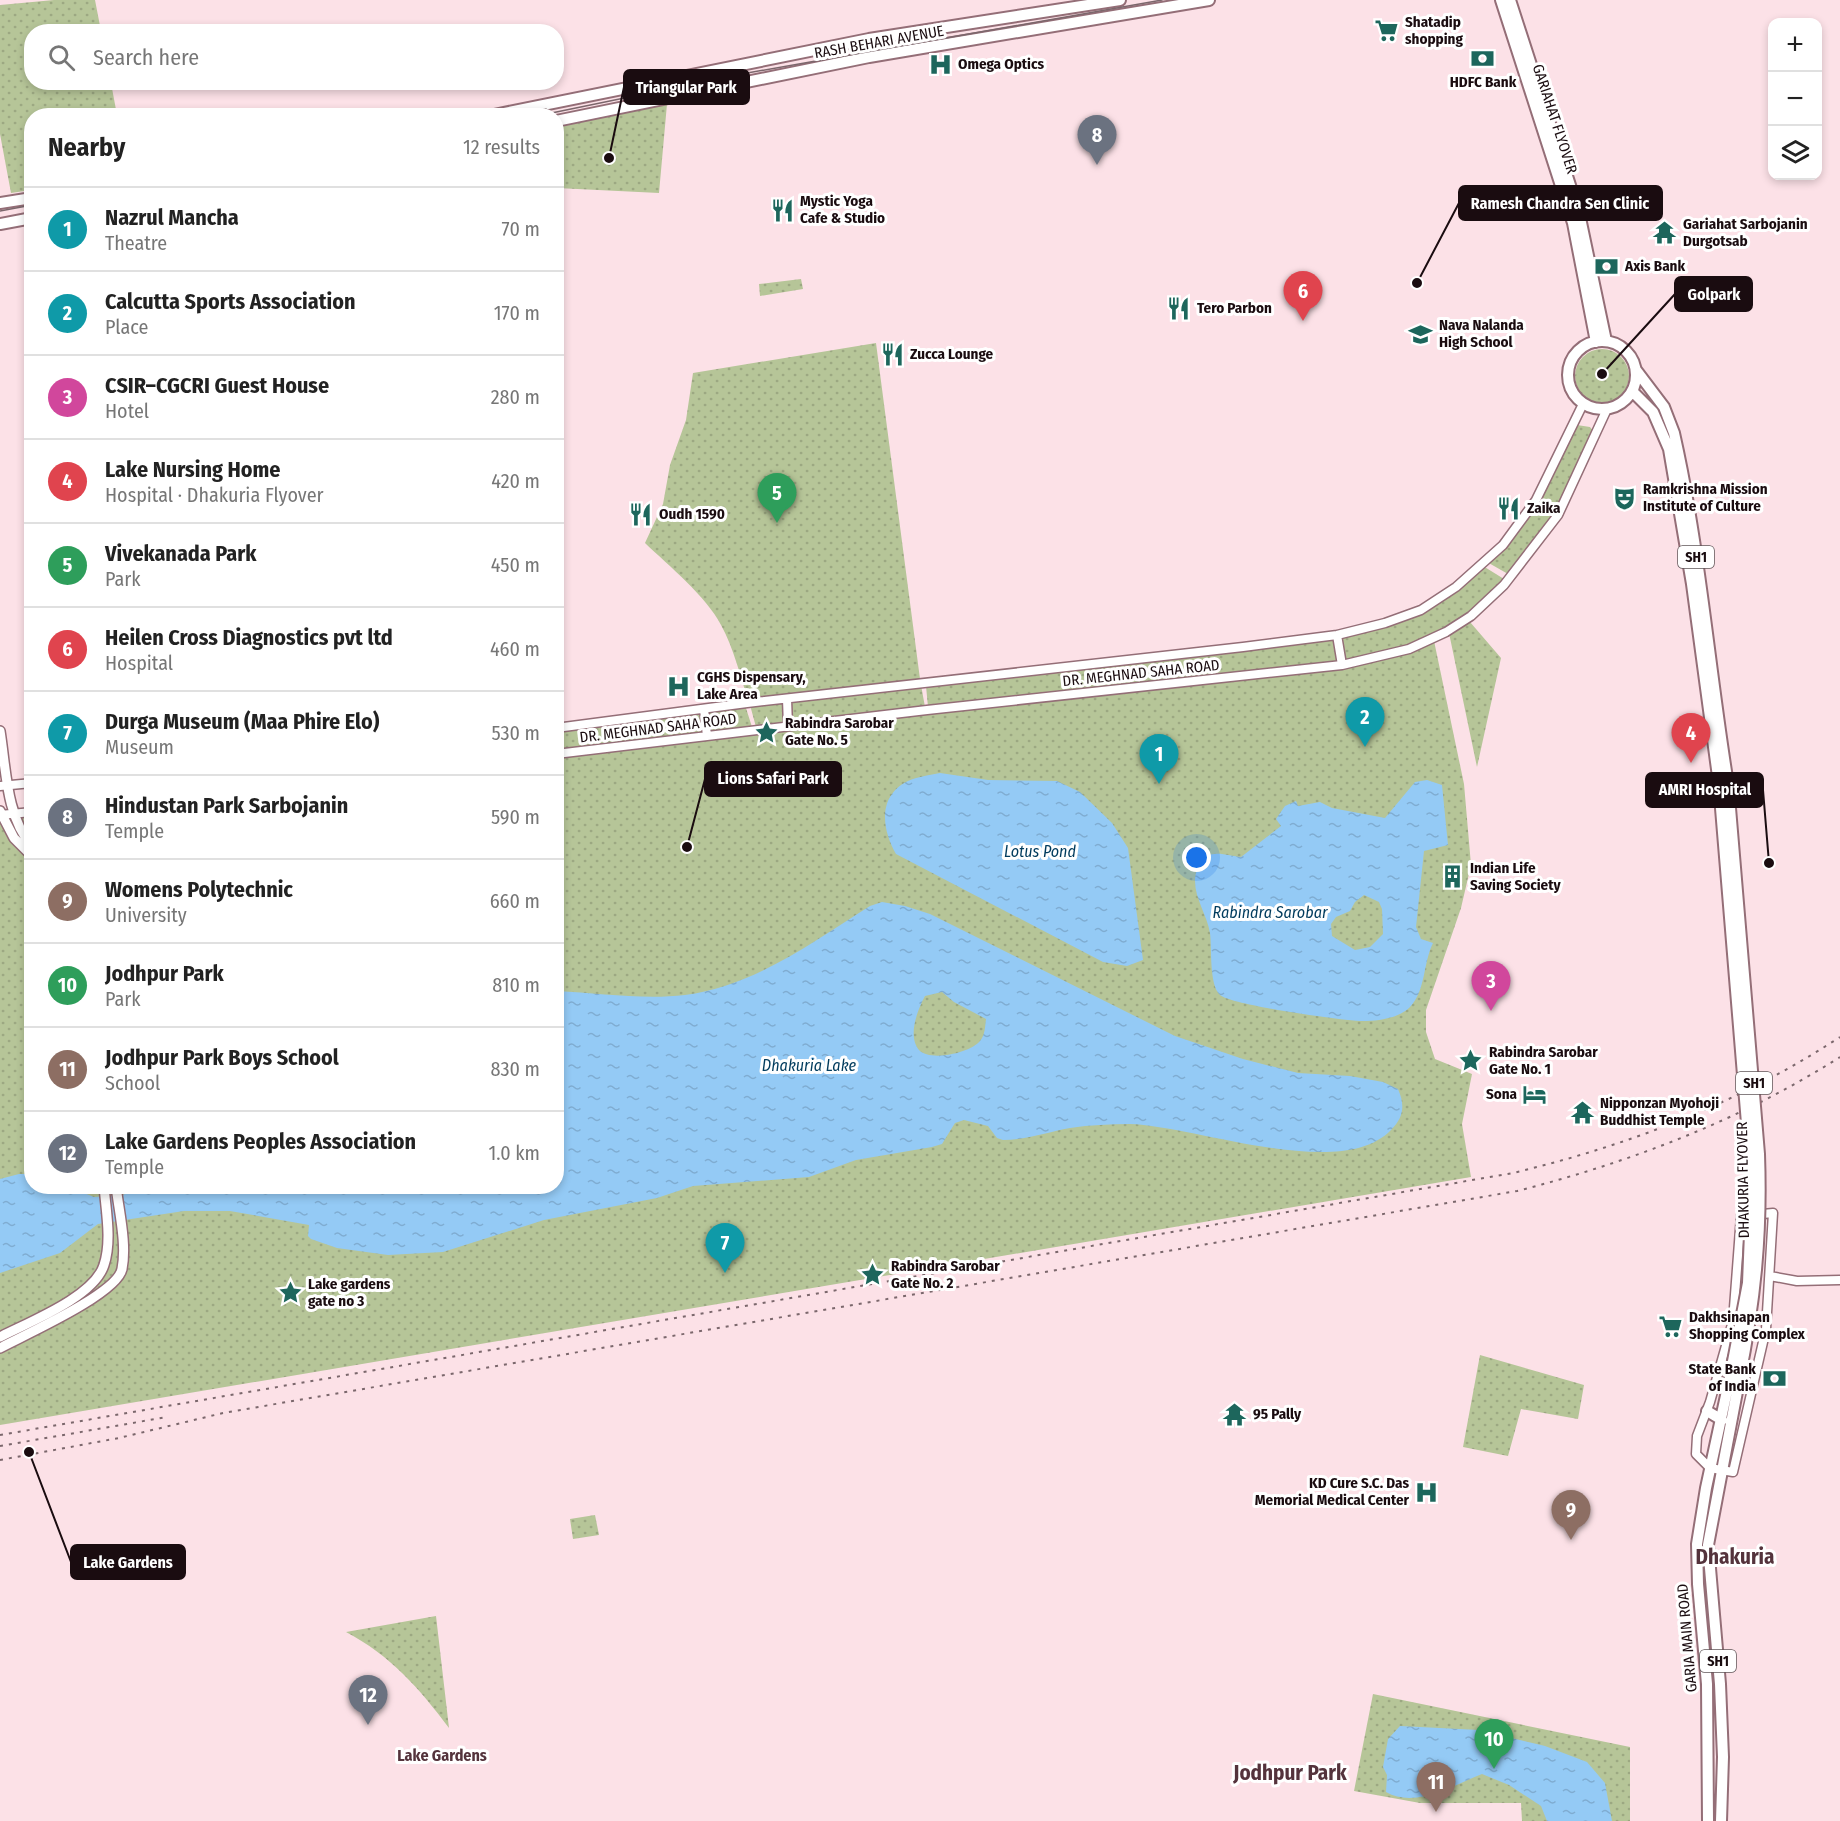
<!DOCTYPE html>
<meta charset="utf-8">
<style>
:root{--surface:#fff;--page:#f2f2f2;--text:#222;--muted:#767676;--line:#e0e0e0;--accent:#2563eb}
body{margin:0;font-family:"Fira Sans Condensed",sans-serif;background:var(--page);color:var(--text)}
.controls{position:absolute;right:18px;top:18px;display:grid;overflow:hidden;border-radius:12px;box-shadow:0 3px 9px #0003}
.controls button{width:54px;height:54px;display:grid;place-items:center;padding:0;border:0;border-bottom:2px solid var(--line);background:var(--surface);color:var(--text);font:30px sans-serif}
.you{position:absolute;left:1197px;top:858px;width:21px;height:21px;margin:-15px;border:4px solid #fff;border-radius:50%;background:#1a73e8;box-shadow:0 0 0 9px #1a73e833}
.badge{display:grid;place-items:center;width:39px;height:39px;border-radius:50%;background:var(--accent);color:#fff;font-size:20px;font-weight:700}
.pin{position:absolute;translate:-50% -50px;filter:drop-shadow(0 2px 3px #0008)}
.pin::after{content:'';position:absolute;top:32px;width:21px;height:18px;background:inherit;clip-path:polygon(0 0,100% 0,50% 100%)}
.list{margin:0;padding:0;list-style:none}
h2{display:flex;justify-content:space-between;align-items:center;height:78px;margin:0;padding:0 24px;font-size:26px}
h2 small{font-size:20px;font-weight:400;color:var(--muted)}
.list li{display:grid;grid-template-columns:39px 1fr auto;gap:18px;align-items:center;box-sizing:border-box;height:84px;padding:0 24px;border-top:2px solid var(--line)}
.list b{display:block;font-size:22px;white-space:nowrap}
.list p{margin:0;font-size:20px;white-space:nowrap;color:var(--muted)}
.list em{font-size:20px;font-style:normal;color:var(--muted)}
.icon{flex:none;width:33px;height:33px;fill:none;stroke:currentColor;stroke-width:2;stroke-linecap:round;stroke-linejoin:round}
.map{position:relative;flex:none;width:1840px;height:1821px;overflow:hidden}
.search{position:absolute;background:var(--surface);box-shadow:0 3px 9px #0003;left:24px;top:24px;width:540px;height:66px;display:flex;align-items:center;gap:15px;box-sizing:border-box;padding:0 21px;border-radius:24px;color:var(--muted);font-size:22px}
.panel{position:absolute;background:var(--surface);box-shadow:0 3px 9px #0003;left:24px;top:108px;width:540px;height:1086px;border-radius:24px}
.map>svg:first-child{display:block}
</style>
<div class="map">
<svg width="1840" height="1821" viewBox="0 0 1840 1821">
<defs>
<pattern id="grass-dots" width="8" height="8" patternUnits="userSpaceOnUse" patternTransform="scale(1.5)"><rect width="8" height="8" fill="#b6c598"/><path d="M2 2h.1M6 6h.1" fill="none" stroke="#9ca882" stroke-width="1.8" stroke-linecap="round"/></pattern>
<pattern id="water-ripples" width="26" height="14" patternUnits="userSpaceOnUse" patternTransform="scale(1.5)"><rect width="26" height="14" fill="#94caf5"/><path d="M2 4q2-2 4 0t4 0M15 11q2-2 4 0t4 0" fill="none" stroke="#7facd1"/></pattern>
</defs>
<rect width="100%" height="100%" fill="#fce1e7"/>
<path fill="url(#grass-dots)" d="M 54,0 L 95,0 L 101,31 L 32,32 L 32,82 L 111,83 L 117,115 L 32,116 L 31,190 L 11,193 L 0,134 L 0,5 Z
M 667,104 L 659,193 L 557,188 L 557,127 Z
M 801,279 L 803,289 L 760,296 L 759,284 Z
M 876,343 L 920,679 L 748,700 C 740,675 734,649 721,625 C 706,596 669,566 645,543 L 663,504 L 670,465 L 686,420 L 693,373 Z
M1575 376a27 27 0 1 1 54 0a27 27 0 1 1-54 0Z
M 1577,425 L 1590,427 L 1594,432 L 1556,513 L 1508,574 L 1487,562 L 1508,543 Z
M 1483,566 L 1504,579 C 1494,590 1484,603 1472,612 C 1434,641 1389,651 1344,661 L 1340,636 L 1422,612 Z
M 1470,622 L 1501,658 L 1477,767 L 1449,633 Z
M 1335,636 L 1340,662 L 928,707 L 926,686 Z
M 1433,636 L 1464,784 L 1471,865 L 1461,908 L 1426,1010 L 1426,1032 L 1435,1059 L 1472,1074 L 1462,1124 L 1471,1177 L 0,1425 L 0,820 L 31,816 L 32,1186 L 556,1186 L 557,755 L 1340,666 L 1403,650 Z
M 921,685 L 925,707 L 756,727 L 750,705 Z
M 745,705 L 752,727 L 557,752 L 556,730 Z
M 1480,1355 L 1584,1385 L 1578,1419 L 1521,1409 L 1508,1456 L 1463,1447 Z
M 595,1515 L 599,1535 L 573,1539 L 570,1519 Z
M 436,1616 L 449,1728 C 420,1689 390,1655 346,1632 Z
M 1373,1694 L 1630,1747 L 1630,1821 L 1522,1821 L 1521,1803 L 1420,1803 L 1354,1791 Z"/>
<path fill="url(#water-ripples)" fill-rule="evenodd" d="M 940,773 L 988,780 L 1057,781 L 1080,792 L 1112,823 L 1128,848 L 1143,960 L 1127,966 L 1103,962 L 896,854 C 882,830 877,796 908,781 C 917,777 930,775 940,773 Z
M 1427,780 L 1442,785 L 1448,845 L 1424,851 L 1416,927 L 1421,939 L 1433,943 C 1423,963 1426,990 1410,1007 C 1399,1018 1379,1021 1363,1021 C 1344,1021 1231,1005 1220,995 C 1209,985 1212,948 1210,933 C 1207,915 1195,899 1195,881 C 1195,872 1199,862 1206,857 C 1214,850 1231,856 1241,857 L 1281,826 L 1276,819 L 1285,806 L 1296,801 L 1298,806 L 1320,802 L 1332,808 L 1385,818 L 1415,782 ZM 1364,895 L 1379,902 L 1382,909 L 1383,934 L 1370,947 L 1355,950 L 1332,936 L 1331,924 L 1336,917 L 1350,911 L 1355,902 Z
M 882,902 L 905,906 L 930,914 L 1175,1036 L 1243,1059 L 1298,1073 L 1350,1076 L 1383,1082 L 1398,1089 C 1405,1105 1404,1117 1391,1130 C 1341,1182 1196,1126 1130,1124 C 1110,1124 1090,1125 1070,1128 C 1048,1132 1026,1140 1003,1140 L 997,1138 L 988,1126 L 964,1120 L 955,1123 L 942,1144 L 932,1147 L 856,1160 L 809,1177 L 693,1186 L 657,1198 L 544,1220 L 443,1252 L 388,1255 L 337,1248 L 311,1239 L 308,1236 L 309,1225 L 230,1211 L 184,1211 L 98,1224 L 60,1253 L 0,1273 L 0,1179 L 19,1174 L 31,1174 L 32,1186 L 69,1187 L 94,1197 L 123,1195 L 140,1186 L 556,1186 L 557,991 C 598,993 644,1000 685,995 C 754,986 813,942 870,906 ZM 942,992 L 954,1002 L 986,1019 C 985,1027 985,1035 980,1041 C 970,1053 930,1062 919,1050 C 907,1036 918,1009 925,996 Z
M 1400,1726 L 1479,1730 L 1545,1746 L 1587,1762 L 1605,1783 L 1612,1821 L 1547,1821 L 1541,1806 L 1509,1785 L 1482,1774 C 1454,1785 1415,1809 1386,1792 L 1387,1775 L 1383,1767 L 1388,1739 Z"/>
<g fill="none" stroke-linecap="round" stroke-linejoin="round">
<defs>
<path id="tertiary" d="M 1337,635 L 1342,665
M 787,699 L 788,726
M 704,709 L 707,736
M 556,728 L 747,703 L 1243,647 L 1337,635 L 1385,623 L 1421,610 L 1456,587 L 1503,545 L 1536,500 L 1583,404
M 556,754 L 927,710 L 1342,665 L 1409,649 L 1446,632 L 1471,616 L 1504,585 L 1558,515 L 1607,409
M 0,786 L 32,783
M 0,815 L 32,812
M 1773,1213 L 1766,1329 L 1733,1472 L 1710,1468 L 1696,1454 L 1697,1436 L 1710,1402 L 1733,1321 L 1741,1216 Z
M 1770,1276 L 1797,1281 L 1840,1280"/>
<path id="secondary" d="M 0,731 C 6,768 6,817 32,846
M 0,811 L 14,838 L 32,856
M 0,1337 C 29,1322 94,1297 104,1265 C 112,1241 106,1211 104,1186
M 0,1348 C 24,1335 117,1294 122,1269 C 127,1244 119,1212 116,1186"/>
<path id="primary" d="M 1501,0 L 1573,223 L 1596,342
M 1510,0 L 1579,213 L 1606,341
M 489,116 L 869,39 L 1120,0
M 556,121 L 869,57 L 1209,0
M 0,203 L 32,198
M 0,224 L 32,218
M1568 375a34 34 0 1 1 68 0a34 34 0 1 1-68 0Z
M 1636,370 L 1664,407 L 1674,433 C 1700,548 1709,667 1728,784
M 1632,391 L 1653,412 L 1669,449 L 1692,584 L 1719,784
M 1707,1411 L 1722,1420
M 1708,1821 L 1707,1684 L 1698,1584 L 1697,1544 L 1706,1488 L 1730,1377
M 1721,1821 L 1723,1757 L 1720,1684 L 1708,1545 L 1739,1381"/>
</defs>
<use href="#tertiary" stroke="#946e77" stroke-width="11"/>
<use href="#secondary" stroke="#946e77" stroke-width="12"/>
<use href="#primary" stroke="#946e77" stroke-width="14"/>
<use href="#tertiary" stroke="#fff" stroke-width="8"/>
<use href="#secondary" stroke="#fff" stroke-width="9"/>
<use href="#primary" stroke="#fff" stroke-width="10"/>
<path stroke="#7b676c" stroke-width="1.5" d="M 516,116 L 546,109
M 537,116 L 736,75 L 1162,0
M 0,211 L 32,205"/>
<path stroke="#7b676c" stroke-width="2" stroke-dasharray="3 6" stroke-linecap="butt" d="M 0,1435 L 1513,1173 C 1630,1145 1739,1103 1840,1037
M 0,1446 L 167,1417
M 0,1460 L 119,1438 L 223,1413 L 1517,1191 C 1631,1162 1741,1120 1840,1057"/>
<defs>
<path id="primary-bridge" d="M 1719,784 L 1752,1184 L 1748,1283 L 1730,1377
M 1728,784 L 1759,1154 C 1762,1236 1755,1301 1739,1381"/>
</defs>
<use href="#primary-bridge" stroke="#946e77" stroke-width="14" stroke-linecap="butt"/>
<use href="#primary-bridge" stroke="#fff" stroke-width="10"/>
</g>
<defs>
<symbol id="supermarket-bare" viewBox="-9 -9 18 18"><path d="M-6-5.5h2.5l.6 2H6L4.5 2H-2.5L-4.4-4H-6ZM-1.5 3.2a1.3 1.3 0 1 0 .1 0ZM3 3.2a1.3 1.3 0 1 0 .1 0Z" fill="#1d665c" stroke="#fff" stroke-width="2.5" paint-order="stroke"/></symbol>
<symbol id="bank-bare" viewBox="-9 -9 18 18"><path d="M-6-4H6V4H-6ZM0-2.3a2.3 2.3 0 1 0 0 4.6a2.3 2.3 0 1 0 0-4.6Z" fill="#1d665c" stroke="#fff" stroke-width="2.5" paint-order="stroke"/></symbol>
<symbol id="hospital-bare" viewBox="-9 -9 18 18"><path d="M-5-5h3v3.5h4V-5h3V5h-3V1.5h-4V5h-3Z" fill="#1d665c" stroke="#fff" stroke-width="2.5" paint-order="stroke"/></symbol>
<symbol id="restaurant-bare" viewBox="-9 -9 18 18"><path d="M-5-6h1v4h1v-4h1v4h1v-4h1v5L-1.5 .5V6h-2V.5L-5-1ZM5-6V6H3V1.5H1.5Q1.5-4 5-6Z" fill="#1d665c" stroke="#fff" stroke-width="2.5" paint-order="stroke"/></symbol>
<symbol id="temple-bare" viewBox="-9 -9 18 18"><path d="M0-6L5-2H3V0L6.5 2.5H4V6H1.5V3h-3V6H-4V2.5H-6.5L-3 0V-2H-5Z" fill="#1d665c" stroke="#fff" stroke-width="2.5" paint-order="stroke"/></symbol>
<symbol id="school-bare" viewBox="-9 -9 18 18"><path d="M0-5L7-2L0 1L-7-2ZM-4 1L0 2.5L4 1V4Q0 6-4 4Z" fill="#1d665c" stroke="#fff" stroke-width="2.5" paint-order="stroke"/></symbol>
<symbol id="theatre-bare" viewBox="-9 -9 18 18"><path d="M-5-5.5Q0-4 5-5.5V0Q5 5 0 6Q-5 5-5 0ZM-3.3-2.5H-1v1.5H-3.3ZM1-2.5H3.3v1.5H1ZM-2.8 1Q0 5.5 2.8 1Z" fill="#1d665c" stroke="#fff" stroke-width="2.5" paint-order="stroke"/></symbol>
<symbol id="sight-bare" viewBox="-9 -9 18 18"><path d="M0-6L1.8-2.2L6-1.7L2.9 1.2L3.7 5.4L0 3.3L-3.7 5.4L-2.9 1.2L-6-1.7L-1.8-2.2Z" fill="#1d665c" stroke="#fff" stroke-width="2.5" paint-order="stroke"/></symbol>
<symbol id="building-bare" viewBox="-9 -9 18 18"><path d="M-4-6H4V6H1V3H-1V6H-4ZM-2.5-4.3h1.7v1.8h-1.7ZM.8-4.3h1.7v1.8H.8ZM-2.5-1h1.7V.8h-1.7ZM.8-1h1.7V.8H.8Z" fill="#1d665c" stroke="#fff" stroke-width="2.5" paint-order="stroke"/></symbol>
<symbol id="hotel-bare" viewBox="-9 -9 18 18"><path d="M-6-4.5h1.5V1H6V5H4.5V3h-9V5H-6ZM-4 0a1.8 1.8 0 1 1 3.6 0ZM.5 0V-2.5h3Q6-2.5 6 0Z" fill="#1d665c" stroke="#fff" stroke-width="2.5" paint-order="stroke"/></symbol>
</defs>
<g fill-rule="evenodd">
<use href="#supermarket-bare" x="1370" y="14" width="33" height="33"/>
<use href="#bank-bare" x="1466" y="42" width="33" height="33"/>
<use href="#hospital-bare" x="924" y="48" width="33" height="33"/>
<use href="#restaurant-bare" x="766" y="194" width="33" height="33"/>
<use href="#temple-bare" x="1648" y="216" width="33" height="33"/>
<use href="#bank-bare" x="1590" y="250" width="33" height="33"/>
<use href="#restaurant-bare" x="1162" y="292" width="33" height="33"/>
<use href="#school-bare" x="1404" y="318" width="33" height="33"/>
<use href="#restaurant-bare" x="876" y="338" width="33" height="33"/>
<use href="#theatre-bare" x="1608" y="482" width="33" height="33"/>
<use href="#restaurant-bare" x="1492" y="492" width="33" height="33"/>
<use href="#restaurant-bare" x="624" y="498" width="33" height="33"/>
<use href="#hospital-bare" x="662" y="670" width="33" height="33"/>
<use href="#sight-bare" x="750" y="716" width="33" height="33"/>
<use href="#building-bare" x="1436" y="860" width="33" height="33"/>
<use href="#sight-bare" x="1454" y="1044" width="33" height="33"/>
<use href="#hotel-bare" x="1518" y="1078" width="33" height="33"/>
<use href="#temple-bare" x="1566" y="1096" width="33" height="33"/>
<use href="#sight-bare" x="856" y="1258" width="33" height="33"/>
<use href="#sight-bare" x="274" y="1276" width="33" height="33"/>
<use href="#supermarket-bare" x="1654" y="1310" width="33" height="33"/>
<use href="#bank-bare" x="1758" y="1362" width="33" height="33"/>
<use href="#temple-bare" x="1218" y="1398" width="33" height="33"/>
<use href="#hospital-bare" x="1410" y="1476" width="33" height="33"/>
</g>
<g text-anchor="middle" stroke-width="6" stroke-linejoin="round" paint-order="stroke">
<g fill="#fff" stroke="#5f5558" stroke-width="1.5">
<rect x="1678" y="546" width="36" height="22" rx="4.5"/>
<rect x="1736" y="1072" width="36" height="22" rx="4.5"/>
<rect x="1700" y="1650" width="36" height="22" rx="4.5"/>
</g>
<g font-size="14" font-weight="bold" fill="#1a0c10">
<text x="1696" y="562">SH1</text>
<text x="1754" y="1088">SH1</text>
<text x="1718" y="1666">SH1</text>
</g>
<g font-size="15" font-weight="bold" fill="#1a0c10" stroke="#fff" text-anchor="start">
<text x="1405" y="27">Shatadip<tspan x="1405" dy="17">shopping</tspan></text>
<text x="958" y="69">Omega Optics</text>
<text x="1483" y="87" text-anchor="middle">HDFC Bank</text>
<text x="800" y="206">Mystic Yoga<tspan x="800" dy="17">Cafe &amp; Studio</tspan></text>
<text x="1683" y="229">Gariahat Sarbojanin<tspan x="1683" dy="17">Durgotsab</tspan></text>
<text x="1625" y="271">Axis Bank</text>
<text x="1197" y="313">Tero Parbon</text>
<text x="1439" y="330">Nava Nalanda<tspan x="1439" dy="17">High School</tspan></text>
<text x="910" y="359">Zucca Lounge</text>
<text x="1643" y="494">Ramkrishna Mission<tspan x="1643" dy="17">Institute of Culture</tspan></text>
<text x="1527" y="513">Zaika</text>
<text x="659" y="519">Oudh 1590</text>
<text x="697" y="682">CGHS Dispensary,<tspan x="697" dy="17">Lake Area</tspan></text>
<text x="785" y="728">Rabindra Sarobar<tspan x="785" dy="17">Gate No. 5</tspan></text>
<text x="1470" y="873">Indian Life<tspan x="1470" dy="17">Saving Society</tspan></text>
<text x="1489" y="1057">Rabindra Sarobar<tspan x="1489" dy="17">Gate No. 1</tspan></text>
<text x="1517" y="1099" text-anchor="end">Sona</text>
<text x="1600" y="1108">Nipponzan Myohoji<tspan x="1600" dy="17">Buddhist Temple</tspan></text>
<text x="891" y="1271">Rabindra Sarobar<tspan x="891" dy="17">Gate No. 2</tspan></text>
<text x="308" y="1289">Lake gardens<tspan x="308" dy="17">gate no 3</tspan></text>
<text x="1689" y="1322">Dakhsinapan<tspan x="1689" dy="17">Shopping Complex</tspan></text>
<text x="1756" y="1374" text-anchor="end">State Bank<tspan x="1756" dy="17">of India</tspan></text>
<text x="1253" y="1419">95 Pally</text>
<text x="1409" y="1488" text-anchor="end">KD Cure S.C. Das<tspan x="1409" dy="17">Memorial Medical Center</tspan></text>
</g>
<g font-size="15" fill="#1a0c10" stroke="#fff">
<text transform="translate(879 42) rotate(-10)" y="5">RASH BEHARI AVENUE</text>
<text transform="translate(1555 119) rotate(72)" y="5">GARIAHAT FLYOVER</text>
<text transform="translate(1141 673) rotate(-6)" y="5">DR. MEGHNAD SAHA ROAD</text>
<text transform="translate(658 728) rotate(-7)" y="5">DR. MEGHNAD SAHA ROAD</text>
<text transform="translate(1743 1180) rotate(-91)" y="5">DHAKURIA FLYOVER</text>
<text transform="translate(1687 1638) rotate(-95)" y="5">GARIA MAIN ROAD</text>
</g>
<g font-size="16" font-style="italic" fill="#003b5d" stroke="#fff">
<text x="1040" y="857">Lotus Pond</text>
<text x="1270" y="918">Rabindra Sarobar</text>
<text x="809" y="1071">Dhakuria Lake</text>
</g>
<g font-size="16" font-weight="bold" fill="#54333c" stroke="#fff">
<text x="442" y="1761">Lake Gardens</text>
</g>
<g font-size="21" font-weight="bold" fill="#54333c" stroke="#fff">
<text x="1735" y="1564">Dhakuria</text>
<text x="1290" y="1780">Jodhpur Park</text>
</g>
</g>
<path fill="none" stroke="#1a0c10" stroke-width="2" d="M609 158L624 87M1417 283L1459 203M1602 374L1675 294M687 847L705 779M1769 863L1763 790M29 1452L71 1562"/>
<g fill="#1a0c10" stroke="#fff" stroke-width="2">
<circle cx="609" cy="158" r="6"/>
<circle cx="1417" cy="283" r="6"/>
<circle cx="1602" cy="374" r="6"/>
<circle cx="687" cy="847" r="6"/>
<circle cx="1769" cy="863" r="6"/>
<circle cx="29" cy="1452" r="6"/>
</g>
<g fill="#1a0c10" stroke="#1a0c10" stroke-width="2">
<rect x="624" y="70" width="125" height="34" rx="6"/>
<rect x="1459" y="186" width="203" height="34" rx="6"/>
<rect x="1675" y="277" width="77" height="34" rx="6"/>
<rect x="705" y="762" width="136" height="34" rx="6"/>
<rect x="1646" y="773" width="117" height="34" rx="6"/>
<rect x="71" y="1545" width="114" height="34" rx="6"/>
</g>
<g font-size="16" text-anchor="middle" font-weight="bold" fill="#fff">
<text x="686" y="93">Triangular Park</text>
<text x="1560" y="209">Ramesh Chandra Sen Clinic</text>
<text x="1714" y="300">Golpark</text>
<text x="773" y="784">Lions Safari Park</text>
<text x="1705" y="795">AMRI Hospital</text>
<text x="128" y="1568">Lake Gardens</text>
</g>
</svg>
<div class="controls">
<button>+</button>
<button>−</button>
<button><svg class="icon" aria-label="layers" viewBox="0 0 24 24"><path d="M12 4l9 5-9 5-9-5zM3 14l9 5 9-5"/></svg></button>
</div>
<div class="you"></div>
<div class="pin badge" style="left:1159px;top:784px;background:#0f9aa8">1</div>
<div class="pin badge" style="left:1365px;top:747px;background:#0f9aa8">2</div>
<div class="pin badge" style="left:1491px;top:1011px;background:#d1479c">3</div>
<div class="pin badge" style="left:1691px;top:763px;background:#e0444e">4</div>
<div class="pin badge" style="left:777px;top:523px;background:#2e9e5b">5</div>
<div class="pin badge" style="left:1303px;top:321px;background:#e0444e">6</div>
<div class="pin badge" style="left:725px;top:1273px;background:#0f9aa8">7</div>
<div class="pin badge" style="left:1097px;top:165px;background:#6b7280">8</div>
<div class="pin badge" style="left:1571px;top:1540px;background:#8d6e63">9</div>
<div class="pin badge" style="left:1494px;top:1769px;background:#2e9e5b">10</div>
<div class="pin badge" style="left:1436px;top:1812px;background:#8d6e63">11</div>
<div class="pin badge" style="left:368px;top:1725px;background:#6b7280">12</div>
<div class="search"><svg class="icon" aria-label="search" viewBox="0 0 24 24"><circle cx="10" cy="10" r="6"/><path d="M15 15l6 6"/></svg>Search here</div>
<section class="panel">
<h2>Nearby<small>12 results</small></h2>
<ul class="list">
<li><span class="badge" style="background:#0f9aa8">1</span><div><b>Nazrul Mancha</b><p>Theatre</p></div><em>70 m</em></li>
<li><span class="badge" style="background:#0f9aa8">2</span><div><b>Calcutta Sports Association</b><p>Place</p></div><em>170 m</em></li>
<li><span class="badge" style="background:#d1479c">3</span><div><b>CSIR–CGCRI Guest House</b><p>Hotel</p></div><em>280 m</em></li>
<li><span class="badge" style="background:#e0444e">4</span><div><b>Lake Nursing Home</b><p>Hospital · Dhakuria Flyover</p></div><em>420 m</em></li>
<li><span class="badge" style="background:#2e9e5b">5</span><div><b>Vivekanada Park</b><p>Park</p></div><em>450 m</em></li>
<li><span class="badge" style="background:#e0444e">6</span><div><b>Heilen Cross Diagnostics pvt ltd</b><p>Hospital</p></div><em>460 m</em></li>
<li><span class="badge" style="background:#0f9aa8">7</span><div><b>Durga Museum (Maa Phire Elo)</b><p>Museum</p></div><em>530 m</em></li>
<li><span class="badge" style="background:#6b7280">8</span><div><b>Hindustan Park Sarbojanin</b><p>Temple</p></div><em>590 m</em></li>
<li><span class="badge" style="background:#8d6e63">9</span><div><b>Womens Polytechnic</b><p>University</p></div><em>660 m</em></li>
<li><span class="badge" style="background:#2e9e5b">10</span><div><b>Jodhpur Park</b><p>Park</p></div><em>810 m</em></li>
<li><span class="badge" style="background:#8d6e63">11</span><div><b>Jodhpur Park Boys School</b><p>School</p></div><em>830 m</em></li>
<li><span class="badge" style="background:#6b7280">12</span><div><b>Lake Gardens Peoples Association</b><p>Temple</p></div><em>1.0 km</em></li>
</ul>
</section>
</div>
